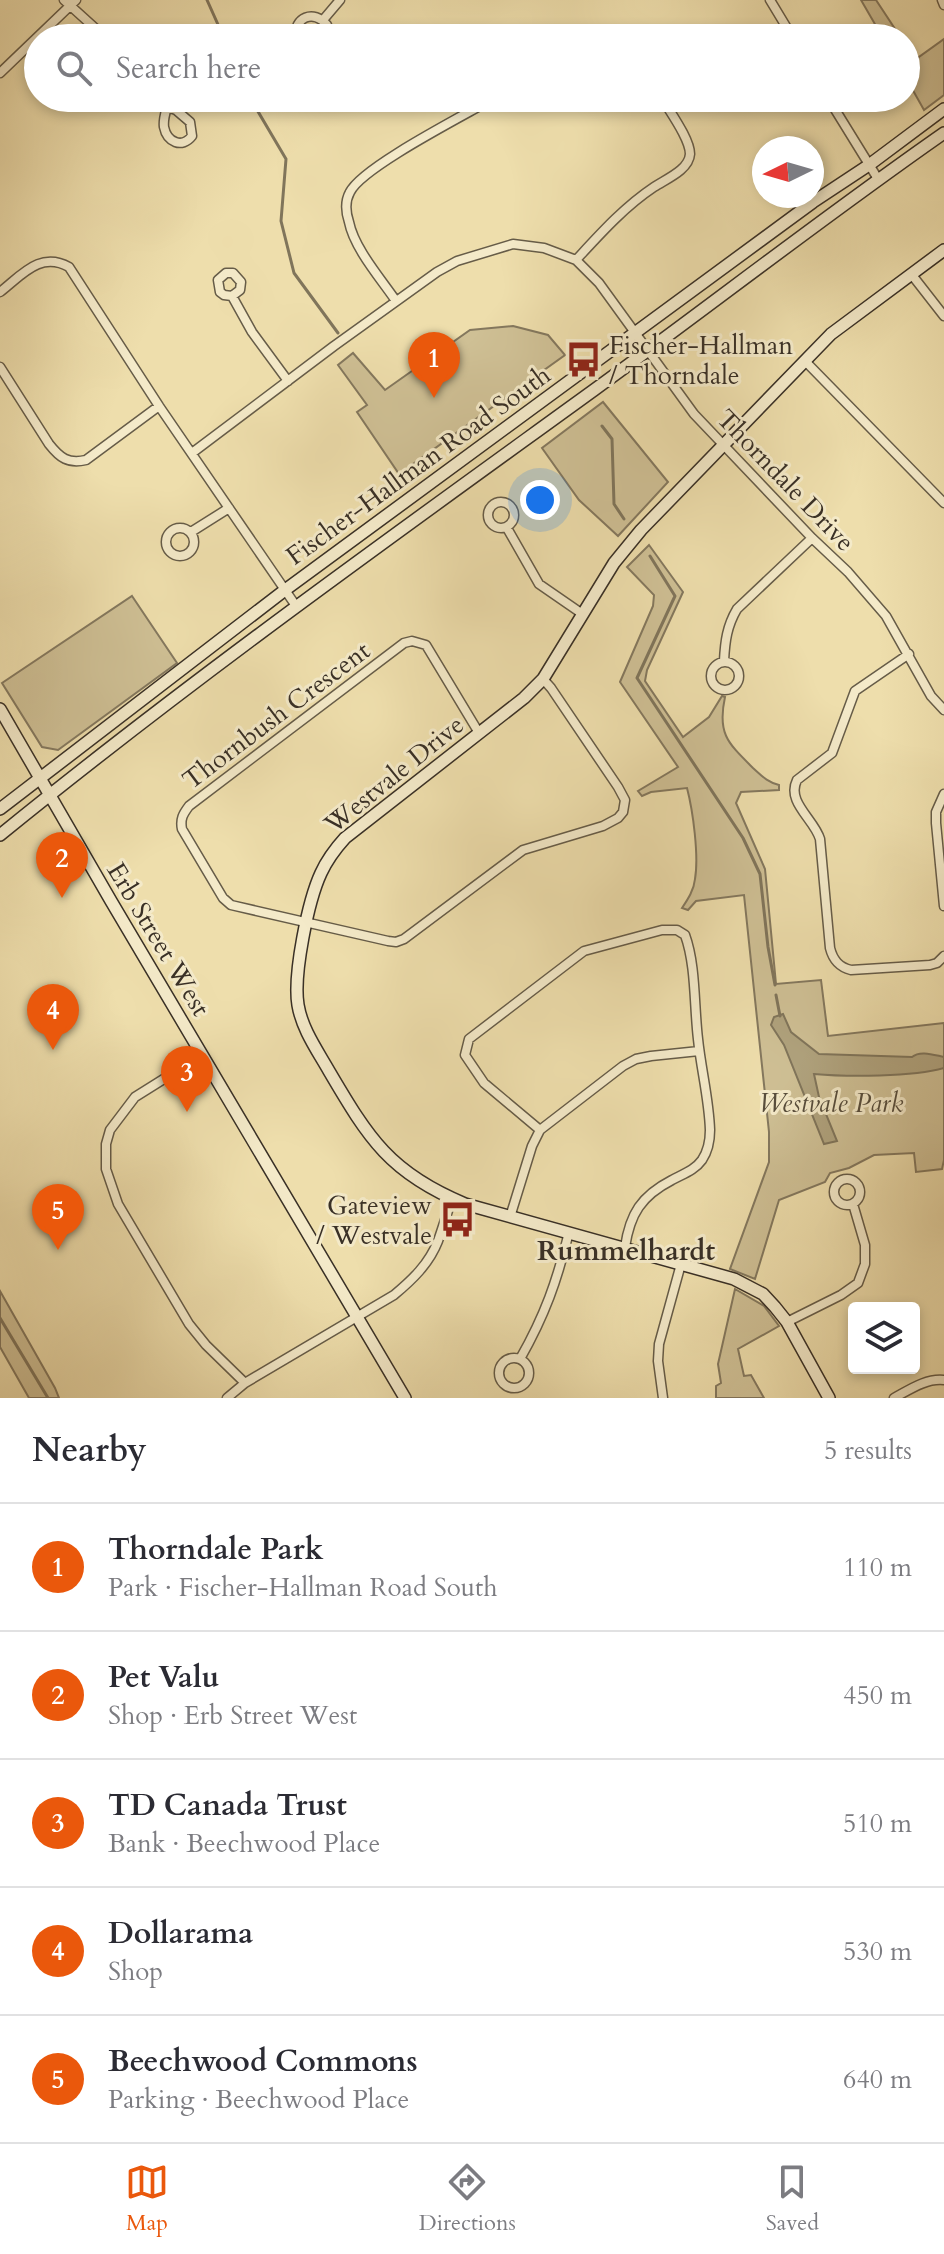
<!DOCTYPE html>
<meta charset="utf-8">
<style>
:root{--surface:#fff;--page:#f2f2f3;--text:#2b2b33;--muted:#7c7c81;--line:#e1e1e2;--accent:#ea580c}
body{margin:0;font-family:Cardo,serif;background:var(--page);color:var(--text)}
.controls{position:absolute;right:24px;bottom:24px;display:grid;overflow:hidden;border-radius:8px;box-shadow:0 4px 12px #0003}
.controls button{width:72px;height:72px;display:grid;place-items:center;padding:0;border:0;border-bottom:2px solid var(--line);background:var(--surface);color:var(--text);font:40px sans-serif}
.compass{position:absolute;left:752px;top:136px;width:72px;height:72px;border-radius:50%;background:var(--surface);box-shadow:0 4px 12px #0003;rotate:265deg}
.you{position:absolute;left:540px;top:500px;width:28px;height:28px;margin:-20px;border:6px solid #fff;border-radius:50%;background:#1a73e8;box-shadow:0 0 0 12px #1a73e833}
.badge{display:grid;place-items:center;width:52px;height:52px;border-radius:50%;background:var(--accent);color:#fff;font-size:26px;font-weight:700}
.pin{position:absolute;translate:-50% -66px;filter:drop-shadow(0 2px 4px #0008)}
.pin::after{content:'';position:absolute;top:42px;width:28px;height:24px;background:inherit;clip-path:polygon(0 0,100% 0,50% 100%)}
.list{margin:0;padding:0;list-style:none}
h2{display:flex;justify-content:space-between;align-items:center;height:104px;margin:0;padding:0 32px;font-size:34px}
h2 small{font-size:26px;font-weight:400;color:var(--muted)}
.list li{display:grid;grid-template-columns:52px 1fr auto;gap:24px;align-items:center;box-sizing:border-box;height:128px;padding:0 32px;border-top:2px solid var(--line)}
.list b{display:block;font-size:30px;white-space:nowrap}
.list p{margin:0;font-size:26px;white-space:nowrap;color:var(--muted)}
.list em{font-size:26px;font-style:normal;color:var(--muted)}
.icon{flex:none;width:44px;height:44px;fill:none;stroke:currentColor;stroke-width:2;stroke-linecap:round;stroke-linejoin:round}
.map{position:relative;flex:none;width:944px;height:1398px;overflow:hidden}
.search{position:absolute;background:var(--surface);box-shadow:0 4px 12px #0003;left:24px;right:24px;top:24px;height:88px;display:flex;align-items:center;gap:20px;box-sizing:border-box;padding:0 28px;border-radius:44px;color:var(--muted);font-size:30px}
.sheet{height:744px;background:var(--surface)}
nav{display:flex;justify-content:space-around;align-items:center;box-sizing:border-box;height:112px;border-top:2px solid var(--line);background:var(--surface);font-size:22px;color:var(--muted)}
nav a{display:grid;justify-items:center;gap:4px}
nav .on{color:var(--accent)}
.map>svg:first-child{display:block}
</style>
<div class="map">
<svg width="944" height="1398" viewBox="0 0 944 1398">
<rect width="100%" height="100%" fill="#eedeac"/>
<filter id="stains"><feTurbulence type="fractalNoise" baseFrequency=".0025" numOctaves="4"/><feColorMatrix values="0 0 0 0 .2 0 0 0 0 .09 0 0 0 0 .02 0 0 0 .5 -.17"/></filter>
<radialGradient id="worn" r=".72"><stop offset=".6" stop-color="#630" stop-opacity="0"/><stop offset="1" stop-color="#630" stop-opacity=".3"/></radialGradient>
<path fill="#cfc095" stroke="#84785e" stroke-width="2" d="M 861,0 L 876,0 L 901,38 L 883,38 Z
M 944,39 L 944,95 L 924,110 L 906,78 L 906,45 L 916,59 Z
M 513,326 L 548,335 L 565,355 L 399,474 L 357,412 L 367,405 L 338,365 L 353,353 L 385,390 L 470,330 Z
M 603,402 L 668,482 L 618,536 L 579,500 L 542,448 Z
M 649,545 L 683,592 L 647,670 L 645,681 L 683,737 L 709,717 L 722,696 L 725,697 C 717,734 728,743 753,768 C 762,776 767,782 779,785 L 779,790 L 741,792 L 736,803 L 765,869 L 776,984 L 821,980 L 828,1036 L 944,1023 L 944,1160 L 942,1169 L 916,1172 L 914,1153 L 874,1155 L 849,1168 L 830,1173 L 825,1182 L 779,1200 L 755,1279 L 730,1269 L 769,1162 L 769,1132 L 744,895 L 696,901 L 688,910 L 682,908 C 688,899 694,890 695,879 C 699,856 693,811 687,788 L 651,792 L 642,796 L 638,791 L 678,767 L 620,682 L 653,606 L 654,595 L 627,567 Z
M 132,596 L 177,663 L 58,750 L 42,747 L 2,683 Z
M 735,1289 L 764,1306 L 779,1326 L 738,1349 L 744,1376 L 751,1375 L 764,1398 L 716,1398 L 716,1386 L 721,1383 L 718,1364 Z
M 0,1291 L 55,1388 L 59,1398 L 29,1398 L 0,1347 Z"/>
<path fill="#b0a37e" stroke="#80755b" stroke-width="2" d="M 783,1014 L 791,1032 L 819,1054 L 912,1057 C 920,1050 934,1055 944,1057 L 944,1068 C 913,1077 847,1077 814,1074 L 819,1097 L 837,1141 L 824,1144 L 784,1045 L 771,1025 L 774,1017 Z"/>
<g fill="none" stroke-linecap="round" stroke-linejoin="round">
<path stroke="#80755b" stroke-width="3" d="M 207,0 L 224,38
M 250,98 L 286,159 L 281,221 L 294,273 L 338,333
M 602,426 L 612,439 L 614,504 L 624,519
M 650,556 L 675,596 L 637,678 L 743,838 L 760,874 L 768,947 L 775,985
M 776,995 L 780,1016
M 0,1318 L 48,1398"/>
<defs>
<path id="street" d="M 64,0 L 106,38
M 770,0 L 793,38
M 942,0 L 944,5
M 323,20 L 340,0
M 296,38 C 293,17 314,9 327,25 L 327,38
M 596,38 C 607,31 616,31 627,38
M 0,73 L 76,0
M 162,98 L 167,107 L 176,110 L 190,122 L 192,136 C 182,149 167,142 164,127 C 163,120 165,114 167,107
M 828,98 L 878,179
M 576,260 C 600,234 624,207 654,187 C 666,179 689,170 690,154 C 690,139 670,112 662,98
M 912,275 L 944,316
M 0,292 C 22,275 40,251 69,267 L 159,406 L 296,606
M 232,296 L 240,290 L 241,282 L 233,273 L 226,273 L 218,280 L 220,292 L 224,295 L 232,296 L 252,332 L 288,381
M 396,301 C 381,279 354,248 349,222 C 346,213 345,201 350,192 C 362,167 465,115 494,98
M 805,361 L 944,503
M 0,367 L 49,444 C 60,458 68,464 86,460 L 159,406
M 192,453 L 334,346 L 437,272 L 457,261 L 513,244 L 544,248 L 576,260 L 599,283 L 694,414 L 812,538 L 848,572 L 886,616 L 931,696 L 944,710
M488 515a13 13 0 1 1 26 0a13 13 0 1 1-26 0Z
M166 542a14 14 0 1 1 28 0a14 14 0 1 1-28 0Z
M 507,528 L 539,584 L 581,613
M 191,532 L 229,508
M 909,654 L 855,691 L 832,753 L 797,780 C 786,802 814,819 820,839 L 830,948 C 833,960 839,967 851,970 L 930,965 L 937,963 L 944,956
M 724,661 C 725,641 727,626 737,609 L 812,538
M711 676a14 14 0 1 1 28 0a14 14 0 1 1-28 0Z
M 479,733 L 426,645 L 412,641 L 404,643 L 189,806 C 183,814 180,819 182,829 L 223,898 L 231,905 L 388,941 L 396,942 L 404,939 L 523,850 L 603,826 L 618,818 L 623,812 L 625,800 L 618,787 L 551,688 L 543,679
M 944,794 L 936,812 L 936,823 L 944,906
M 202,1055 L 135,1097 L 110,1130 L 106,1144 L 106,1169 L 118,1204 L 189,1324 L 206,1345 L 245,1383
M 540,1130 L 484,1083 L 465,1055 L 469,1039 L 584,951 L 662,930 L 677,930 L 685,935 C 696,965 694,1006 698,1039 C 701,1069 709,1099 710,1130 C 710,1141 708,1151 702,1160 C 695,1170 683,1174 672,1180 C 641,1196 630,1214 625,1247
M834 1192a13 13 0 1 1 26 0a13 13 0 1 1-26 0Z
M 510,1217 L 532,1146 L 540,1130 L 623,1066 L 636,1059 L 651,1056 L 699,1051
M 787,1322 L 841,1295 L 858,1283 L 865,1264 L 865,1245 L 853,1204
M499 1373a15 15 0 1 1 30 0a15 15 0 1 1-30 0Z
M 520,1359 C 545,1315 557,1281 569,1232
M 227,1398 L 245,1383 L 394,1295 C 412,1280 429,1264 438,1241 C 443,1227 447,1213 452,1199
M 663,1398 L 658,1361 L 659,1344 L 681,1264
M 894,1398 C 909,1390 926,1378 944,1380"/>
<path id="secondary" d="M 0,709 L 111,901 L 405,1398
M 0,809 L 285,590 L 813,202 L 869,165 L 944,109
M 0,835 C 192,679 394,535 594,390 C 711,305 825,216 944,133
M 829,1398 L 787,1322 L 775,1307 L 763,1294 L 734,1279 L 465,1204 C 390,1173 369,1139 329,1071 C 317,1050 302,1029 298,1005 C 293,975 308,901 321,873 C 327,860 335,849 345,838 L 524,698 L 543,679 L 614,563 L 641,530 L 831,334 L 944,250"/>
</defs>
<use href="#street" stroke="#665c48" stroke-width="11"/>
<use href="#secondary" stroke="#393026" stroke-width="14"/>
<use href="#street" stroke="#f4eac9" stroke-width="8"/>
<use href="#secondary" stroke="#f4eac9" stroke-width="11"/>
</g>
<defs>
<symbol id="bus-bare" viewBox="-9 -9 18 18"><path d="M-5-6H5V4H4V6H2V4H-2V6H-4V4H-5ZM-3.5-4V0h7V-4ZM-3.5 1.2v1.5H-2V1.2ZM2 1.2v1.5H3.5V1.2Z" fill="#8f2418" stroke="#f4eac9" stroke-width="2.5" paint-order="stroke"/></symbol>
</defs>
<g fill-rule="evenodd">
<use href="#bus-bare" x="558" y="334" width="51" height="51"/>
<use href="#bus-bare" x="432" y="1194" width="51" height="51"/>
</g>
<g text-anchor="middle" stroke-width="6" stroke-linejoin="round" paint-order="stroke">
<g font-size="26" fill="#393026" stroke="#f4eac9" text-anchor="start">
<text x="609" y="354">Fischer-Hallman<tspan x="609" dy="30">/ Thorndale</tspan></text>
<text x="432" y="1214" text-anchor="end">Gateview<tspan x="432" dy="30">/ Westvale</tspan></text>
</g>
<g font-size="26" fill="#393026" stroke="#f4eac9">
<text transform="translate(418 465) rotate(-36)" y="9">Fischer-Hallman Road South</text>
<text transform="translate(786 480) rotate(46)" y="9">Thorndale Drive</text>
<text transform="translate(276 715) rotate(-37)" y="9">Thornbush Crescent</text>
<text transform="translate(394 774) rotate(-39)" y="9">Westvale Drive</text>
<text transform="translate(159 939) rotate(59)" y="9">Erb Street West</text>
</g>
<g font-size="26" font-style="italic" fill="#574d3c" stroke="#f4eac9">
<text x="831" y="1112">Westvale Park</text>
</g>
<g font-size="28" font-weight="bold" fill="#393026" stroke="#f4eac9">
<text x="626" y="1260">Rummelhardt</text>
</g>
</g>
<rect width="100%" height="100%" filter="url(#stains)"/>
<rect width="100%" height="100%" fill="url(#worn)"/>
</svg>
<div class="controls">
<button><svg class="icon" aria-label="layers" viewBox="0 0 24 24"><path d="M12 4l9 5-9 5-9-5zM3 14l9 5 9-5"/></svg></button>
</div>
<svg class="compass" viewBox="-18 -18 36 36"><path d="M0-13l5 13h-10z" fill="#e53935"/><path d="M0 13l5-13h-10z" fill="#7c7c81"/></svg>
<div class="you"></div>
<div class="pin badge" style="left:434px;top:398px">1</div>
<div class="pin badge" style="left:62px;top:898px">2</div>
<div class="pin badge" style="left:187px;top:1112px">3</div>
<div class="pin badge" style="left:53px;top:1050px">4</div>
<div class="pin badge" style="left:58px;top:1250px">5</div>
<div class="search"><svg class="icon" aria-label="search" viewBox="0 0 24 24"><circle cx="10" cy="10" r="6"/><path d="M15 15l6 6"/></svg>Search here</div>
</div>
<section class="sheet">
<h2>Nearby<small>5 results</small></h2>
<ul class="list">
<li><span class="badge">1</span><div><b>Thorndale Park</b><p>Park · Fischer-Hallman Road South</p></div><em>110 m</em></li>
<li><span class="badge">2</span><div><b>Pet Valu</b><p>Shop · Erb Street West</p></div><em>450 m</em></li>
<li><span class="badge">3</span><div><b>TD Canada Trust</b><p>Bank · Beechwood Place</p></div><em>510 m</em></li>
<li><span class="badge">4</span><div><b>Dollarama</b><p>Shop</p></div><em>530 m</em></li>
<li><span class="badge">5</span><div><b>Beechwood Commons</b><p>Parking · Beechwood Place</p></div><em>640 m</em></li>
</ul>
</section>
<nav>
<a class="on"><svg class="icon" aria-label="map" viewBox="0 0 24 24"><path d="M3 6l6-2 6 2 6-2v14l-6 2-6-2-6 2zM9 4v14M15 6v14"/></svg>Map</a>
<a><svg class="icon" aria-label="directions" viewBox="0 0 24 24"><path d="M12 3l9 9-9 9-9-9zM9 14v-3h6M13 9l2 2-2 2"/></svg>Directions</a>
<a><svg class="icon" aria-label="saved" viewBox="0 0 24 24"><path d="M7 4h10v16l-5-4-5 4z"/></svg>Saved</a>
</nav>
